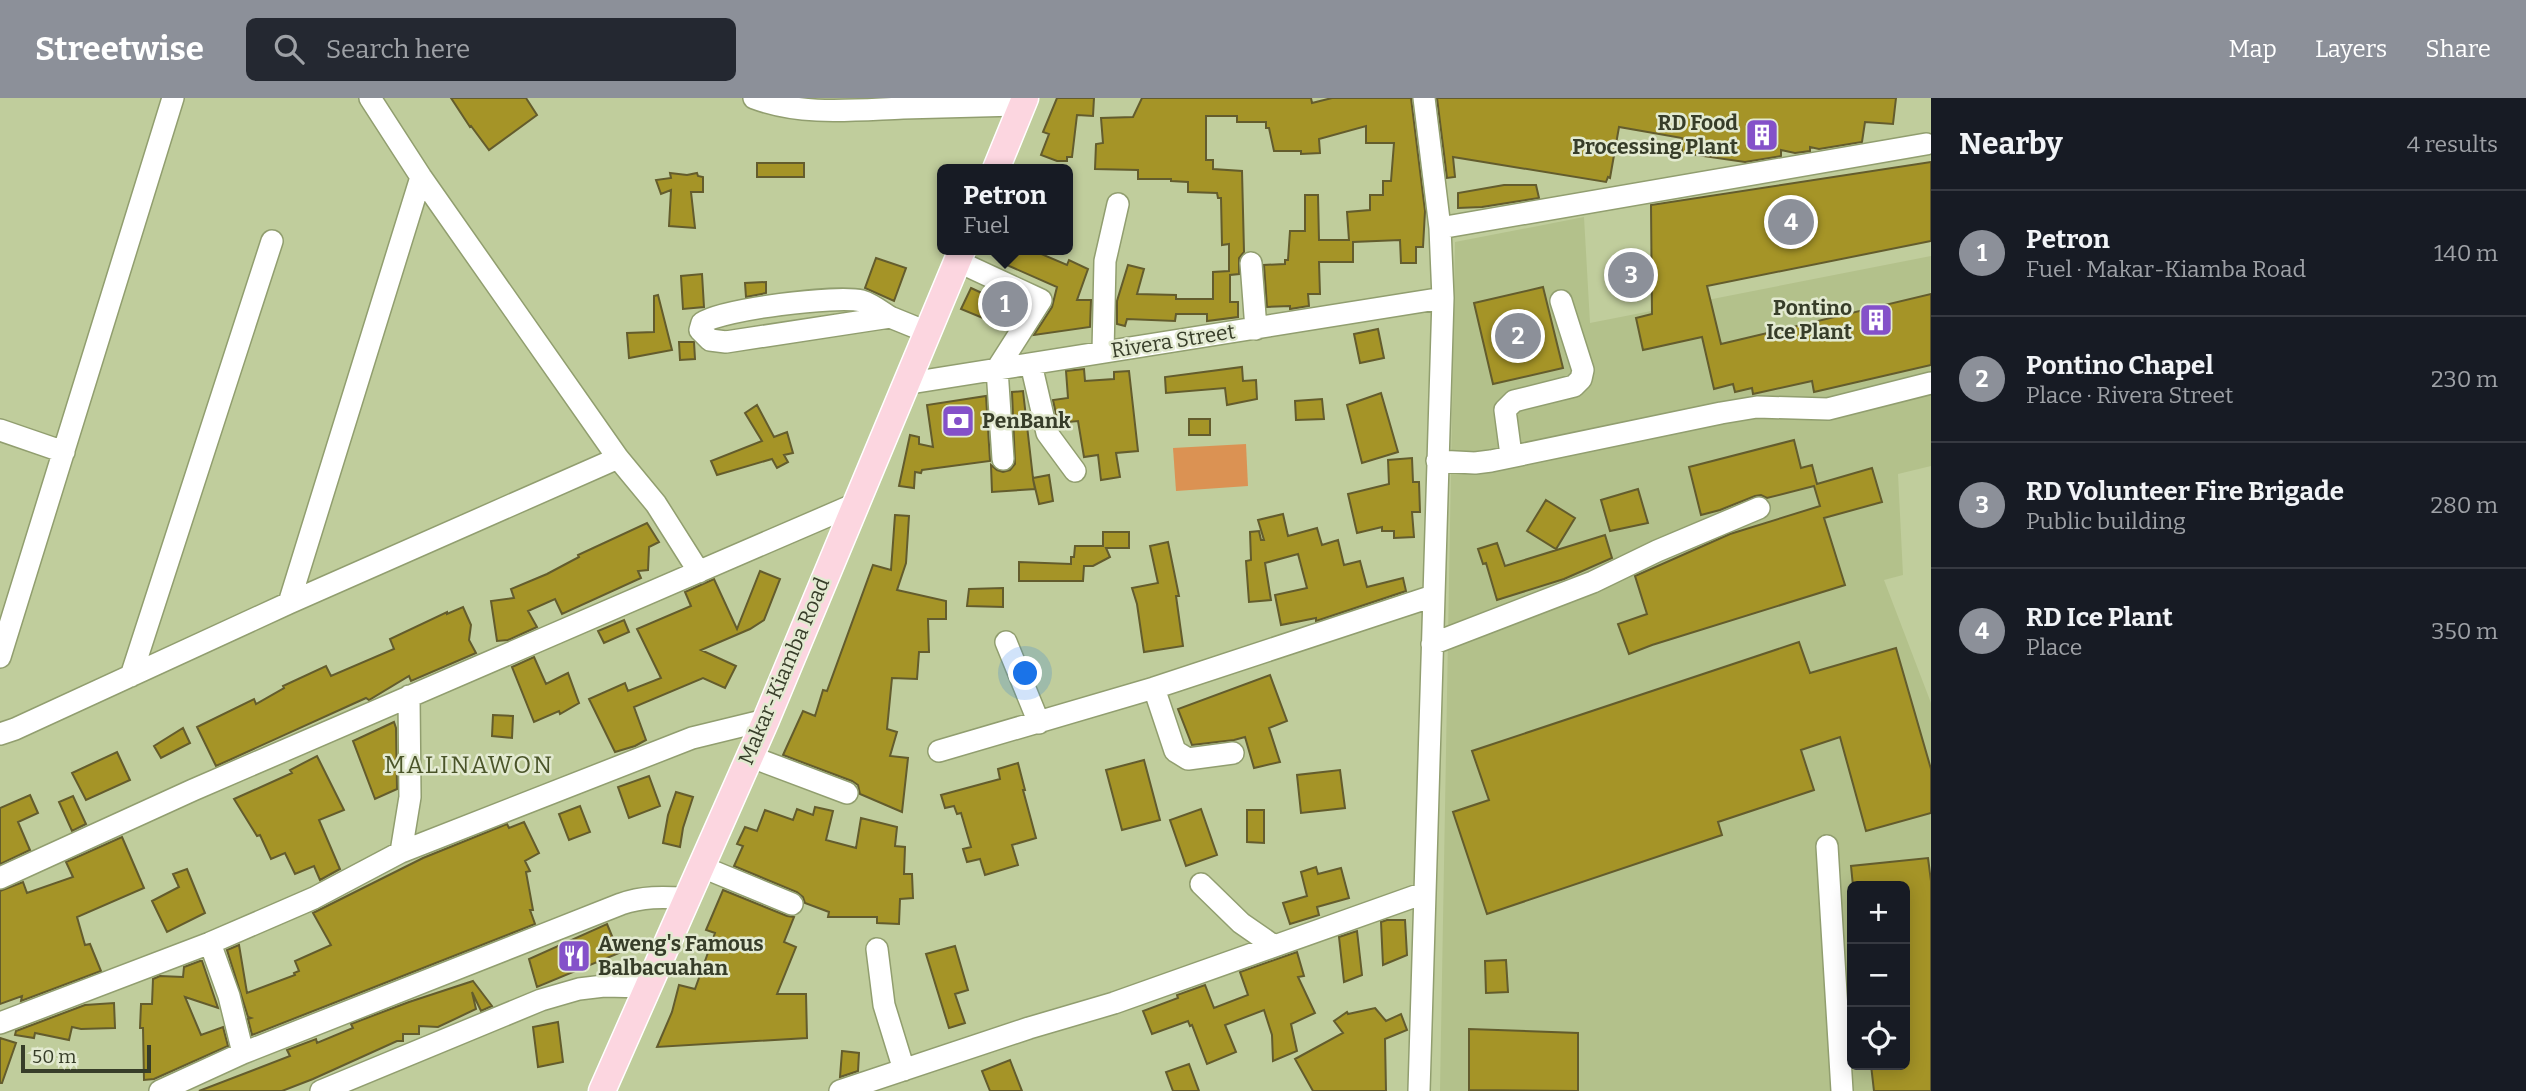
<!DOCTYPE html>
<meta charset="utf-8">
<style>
:root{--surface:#171b24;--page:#242831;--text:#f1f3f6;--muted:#9ea1a6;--line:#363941;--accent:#8c9099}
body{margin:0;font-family:Bitter,serif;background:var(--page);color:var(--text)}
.controls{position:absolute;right:21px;bottom:21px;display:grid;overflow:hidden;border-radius:10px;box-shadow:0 4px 18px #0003}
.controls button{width:63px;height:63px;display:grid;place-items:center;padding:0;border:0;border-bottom:2px solid var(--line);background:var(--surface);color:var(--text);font:35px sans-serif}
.scale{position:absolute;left:21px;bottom:18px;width:130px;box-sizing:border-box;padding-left:7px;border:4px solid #373d29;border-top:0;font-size:19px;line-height:24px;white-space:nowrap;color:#373d29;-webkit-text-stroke:5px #e3ead1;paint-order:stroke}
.you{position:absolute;left:1026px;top:576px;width:24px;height:24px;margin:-18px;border:5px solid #fff;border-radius:50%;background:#1a73e8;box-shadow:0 0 0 10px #1a73e833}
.badge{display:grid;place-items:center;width:46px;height:46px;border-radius:50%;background:var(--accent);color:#fff;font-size:23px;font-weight:700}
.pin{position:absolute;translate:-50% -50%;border:4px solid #fff;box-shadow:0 2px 7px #0006}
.popup{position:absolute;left:937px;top:66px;width:136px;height:91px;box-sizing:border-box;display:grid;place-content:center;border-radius:10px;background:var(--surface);filter:drop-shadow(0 2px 5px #0005);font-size:23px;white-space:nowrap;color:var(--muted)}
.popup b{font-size:26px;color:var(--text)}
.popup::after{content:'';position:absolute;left:50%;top:100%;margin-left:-14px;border:14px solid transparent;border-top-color:var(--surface)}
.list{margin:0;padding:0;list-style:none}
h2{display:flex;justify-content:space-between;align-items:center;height:91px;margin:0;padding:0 28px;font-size:30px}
h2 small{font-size:23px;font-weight:400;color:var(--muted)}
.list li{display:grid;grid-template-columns:46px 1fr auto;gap:21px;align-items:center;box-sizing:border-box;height:126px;padding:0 28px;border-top:2px solid var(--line)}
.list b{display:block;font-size:26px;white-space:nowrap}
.list p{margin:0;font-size:23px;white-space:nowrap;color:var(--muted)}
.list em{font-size:23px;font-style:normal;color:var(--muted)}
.icon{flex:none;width:38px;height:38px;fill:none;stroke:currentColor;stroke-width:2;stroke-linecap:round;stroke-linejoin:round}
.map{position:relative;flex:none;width:1931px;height:993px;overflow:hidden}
header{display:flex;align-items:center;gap:42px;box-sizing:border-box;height:98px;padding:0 35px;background:var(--accent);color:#fff}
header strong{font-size:33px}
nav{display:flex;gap:38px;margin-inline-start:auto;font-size:24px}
.search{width:490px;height:63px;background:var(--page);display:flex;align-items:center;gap:18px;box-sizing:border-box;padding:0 24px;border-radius:10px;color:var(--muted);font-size:26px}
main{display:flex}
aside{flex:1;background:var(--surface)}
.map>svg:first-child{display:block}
</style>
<header>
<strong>Streetwise</strong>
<div class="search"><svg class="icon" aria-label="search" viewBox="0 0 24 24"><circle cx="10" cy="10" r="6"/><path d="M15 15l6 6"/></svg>Search here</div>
<nav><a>Map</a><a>Layers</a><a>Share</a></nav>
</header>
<main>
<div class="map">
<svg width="1931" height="993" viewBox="0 0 1931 993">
<rect width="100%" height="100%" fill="#c0cd9c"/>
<path fill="#b3c18b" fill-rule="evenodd" d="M 1584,119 L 1590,225 L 1931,158 L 1931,368 L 1898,376 L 1903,477 L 1884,482 L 1931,605 L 1931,993 L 1440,993 L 1455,144 ZM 1852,788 L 1905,788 L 1905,967 L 1852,967 Z"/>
<path fill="#db9253" d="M 1246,346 L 1248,388 L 1176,393 L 1173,350 Z"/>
<path fill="#a59427" stroke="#635c2d" stroke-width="2" d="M 451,0 L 526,0 L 537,17 L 489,52 L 471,28 L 470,29 Z
M 1057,0 L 1094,0 L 1093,18 L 1077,17 L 1072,59 L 1067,59 L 1067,63 L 1057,63 L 1041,57 L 1049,36 L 1043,34 Z
M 1142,0 L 1311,0 L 1312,5 L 1332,0 L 1411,0 L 1425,113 L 1423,149 L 1416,149 L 1416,165 L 1401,165 L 1400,142 L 1353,144 L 1353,164 L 1319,164 L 1320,196 L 1308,196 L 1309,208 L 1290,211 L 1290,208 L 1267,209 L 1264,167 L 1285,166 L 1285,162 L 1288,162 L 1290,133 L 1305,133 L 1305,97 L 1318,97 L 1319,142 L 1349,142 L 1347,114 L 1370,112 L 1370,97 L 1383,97 L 1383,83 L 1391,83 L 1394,45 L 1366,45 L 1366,28 L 1319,41 L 1320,55 L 1301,56 L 1301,53 L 1274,53 L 1269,30 L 1266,30 L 1266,24 L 1237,24 L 1237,18 L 1206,18 L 1206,62 L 1213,62 L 1213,71 L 1242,73 L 1244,154 L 1239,160 L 1239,176 L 1230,177 L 1230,204 L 1238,204 L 1238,219 L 1207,223 L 1207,216 L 1176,216 L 1175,223 L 1127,221 L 1125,228 L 1117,226 L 1117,203 L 1128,167 L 1144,171 L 1137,196 L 1176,197 L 1176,201 L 1213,201 L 1213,174 L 1229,173 L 1229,146 L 1222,147 L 1221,100 L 1218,100 L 1217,95 L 1188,94 L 1188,84 L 1171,83 L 1171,81 L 1138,81 L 1138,72 L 1095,71 L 1096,46 L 1103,45 L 1101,20 L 1133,19 Z
M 1437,0 L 1896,0 L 1893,26 L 1865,24 L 1862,44 L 1819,51 L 1810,49 L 1810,53 L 1795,55 L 1781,52 L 1781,58 L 1745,64 L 1682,55 L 1682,40 L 1619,29 L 1610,80 L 1608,79 L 1606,84 L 1453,59 L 1455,79 L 1447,80 Z
M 1931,64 L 1931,143 L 1707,188 L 1721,246 L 1931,196 L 1931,267 L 1814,294 L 1812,283 L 1753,296 L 1752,290 L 1735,294 L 1733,286 L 1714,291 L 1702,239 L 1643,252 L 1636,220 L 1652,216 L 1651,107 Z
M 757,65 L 804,65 L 804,79 L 757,79 Z
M 670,75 L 687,77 L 697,75 L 698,78 L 703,79 L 703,94 L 691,94 L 695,130 L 669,128 L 671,92 L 661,96 L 656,82 L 671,80 Z
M 1504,87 L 1536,87 L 1539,100 L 1482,109 L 1458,110 L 1458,95 Z
M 1006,152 L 1032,152 L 1067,167 L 1069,162 L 1088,171 L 1077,202 L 1091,202 L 1090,229 L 1034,237 L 1052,209 L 1057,189 L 1000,164 Z
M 876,160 L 906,170 L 894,203 L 865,190 Z
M 702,176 L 704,209 L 683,211 L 681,178 Z
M 766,184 L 766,195 L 746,199 L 745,185 Z
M 1543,189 L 1563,270 L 1493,286 L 1474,205 Z
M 971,190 L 1019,212 L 1007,230 L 961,211 Z
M 658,197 L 672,252 L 629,260 L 627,235 L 654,234 L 654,198 Z
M 1378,231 L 1384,260 L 1360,265 L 1354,236 Z
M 679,244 L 694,244 L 695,261 L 680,262 Z
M 1242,269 L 1243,283 L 1256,282 L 1257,301 L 1227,307 L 1225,290 L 1166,295 L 1165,279 Z
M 1084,271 L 1085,283 L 1114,281 L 1114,274 L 1129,273 L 1138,353 L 1116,355 L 1120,379 L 1101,382 L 1098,357 L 1084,359 L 1078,323 L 1058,325 L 1053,302 L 1068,300 L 1066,273 Z
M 1023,293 L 1033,380 L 1049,377 L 1053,403 L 1039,406 L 1033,381 L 1035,391 L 992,394 L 991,367 L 997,372 L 1003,374 L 1010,372 L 1015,366 L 1012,294 Z
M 1381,295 L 1398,354 L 1362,365 L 1347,307 Z
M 986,298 L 990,363 L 922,372 L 921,375 L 915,374 L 914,390 L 899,388 L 910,337 L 919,339 L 919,346 L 933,349 L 927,307 Z
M 1322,301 L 1324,321 L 1296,322 L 1295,303 Z
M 757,307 L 774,339 L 787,334 L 793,355 L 784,357 L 788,364 L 777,370 L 772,361 L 717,377 L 711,363 L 762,343 L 745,315 Z
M 1189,321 L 1210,321 L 1210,337 L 1189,337 Z
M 1794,342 L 1801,370 L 1812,367 L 1817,386 L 1872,370 L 1882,404 L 1824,420 L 1845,487 L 1652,547 L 1629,556 L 1618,526 L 1647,516 L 1635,478 L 1730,436 L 1820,408 L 1814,388 L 1767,400 L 1761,397 L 1755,398 L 1720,412 L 1701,417 L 1689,369 Z
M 1412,360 L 1413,384 L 1419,384 L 1420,414 L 1412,414 L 1414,439 L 1394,440 L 1394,433 L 1382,433 L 1382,429 L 1357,435 L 1348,396 L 1389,386 L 1388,362 Z
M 1638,391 L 1648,425 L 1610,433 L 1601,402 Z
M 1546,402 L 1575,420 L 1556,451 L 1527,433 Z
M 1283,416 L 1288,438 L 1317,430 L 1322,447 L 1338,442 L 1344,467 L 1360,463 L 1367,489 L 1403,480 L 1406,493 L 1316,523 L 1316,520 L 1281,527 L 1275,497 L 1307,490 L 1298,456 L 1265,465 L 1271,502 L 1249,504 L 1246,463 L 1251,462 L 1250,434 L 1259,433 L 1261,442 L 1264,442 L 1258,422 Z
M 895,417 L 909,418 L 906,465 L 897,492 L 946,503 L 946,521 L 928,521 L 929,554 L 919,554 L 917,581 L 892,580 L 887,631 L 897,634 L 890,658 L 908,660 L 902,714 L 860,696 L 858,687 L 852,683 L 783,657 L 803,613 L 815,618 L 823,592 L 827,593 L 873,467 L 891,472 Z
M 647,425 L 659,444 L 649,449 L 648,472 L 638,473 L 641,480 L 562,516 L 555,501 L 528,513 L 537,529 L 508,542 L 497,543 L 491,503 L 514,500 L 511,491 L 547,476 L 579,459 L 578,457 Z
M 1103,434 L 1129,434 L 1129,450 L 1106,450 L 1110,459 L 1093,468 L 1084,468 L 1083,483 L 1019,483 L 1019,464 L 1071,466 L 1071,459 L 1074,459 L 1075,448 L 1103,448 Z
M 1605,437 L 1612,460 L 1564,481 L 1497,502 L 1486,465 L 1483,466 L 1478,451 L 1497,445 L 1505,468 Z
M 1168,444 L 1179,498 L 1176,498 L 1183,548 L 1144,554 L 1137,506 L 1132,490 L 1158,485 L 1150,448 Z
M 760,473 L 780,481 L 764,522 L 750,531 L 701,552 L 736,568 L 725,590 L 703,580 L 634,609 L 646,642 L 635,648 L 615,654 L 589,601 L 625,585 L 628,593 L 661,580 L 637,531 L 691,508 L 685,494 L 714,481 L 737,531 Z
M 1003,490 L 1003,509 L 967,508 L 969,491 Z
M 463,509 L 471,527 L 469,542 L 476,555 L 411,583 L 409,578 L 369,602 L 366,600 L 216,668 L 197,629 L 254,601 L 256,606 L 284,590 L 283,588 L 326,568 L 331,578 L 394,551 L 390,541 L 447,514 L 447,516 Z
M 624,522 L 629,534 L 604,545 L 598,533 Z
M 1799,544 L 1810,575 L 1896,550 L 1931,671 L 1931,715 L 1866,733 L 1840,639 L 1801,652 L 1814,692 L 1718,724 L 1722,737 L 1487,816 L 1453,714 L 1489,702 L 1472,653 Z
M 534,559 L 546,586 L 568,575 L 579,605 L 560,616 L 559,613 L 534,624 L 512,569 Z
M 1270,577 L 1287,623 L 1269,630 L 1280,664 L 1254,670 L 1245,639 L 1234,642 L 1192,647 L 1178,611 Z
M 493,617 L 513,618 L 512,640 L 492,638 Z
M 394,624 L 396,630 L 397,691 L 375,701 L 353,643 Z
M 183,630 L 190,645 L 161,660 L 154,648 Z
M 117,654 L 130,682 L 86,702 L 72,675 Z
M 317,658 L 344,712 L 319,722 L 340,771 L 320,782 L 314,768 L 295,776 L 285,755 L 271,761 L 260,737 L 257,738 L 234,701 L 292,675 L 290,672 Z
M 1144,662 L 1160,722 L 1122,732 L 1106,672 Z
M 1018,665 L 1025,692 L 1023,692 L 1036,740 L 1012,747 L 1018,767 L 985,777 L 980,761 L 967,764 L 963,751 L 971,749 L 961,715 L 957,716 L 954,708 L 945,710 L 941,697 L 1000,681 L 998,671 Z
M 1340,672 L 1345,710 L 1301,715 L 1297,677 Z
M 649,678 L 660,708 L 629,720 L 618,689 Z
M 676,694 L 693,699 L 683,730 L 680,749 L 663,745 L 668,717 Z
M 30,697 L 38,715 L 18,724 L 30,752 L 0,766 L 0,710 Z
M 73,698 L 86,726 L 72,733 L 59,704 Z
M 580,708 L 590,734 L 569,742 L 559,716 Z
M 815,709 L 833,713 L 826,742 L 856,750 L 861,720 L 897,729 L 895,748 L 905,749 L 904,776 L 912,776 L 913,800 L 900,801 L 899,826 L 877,825 L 877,819 L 828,819 L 829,814 L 805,805 L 803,799 L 797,794 L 734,768 L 743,748 L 737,746 L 745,729 L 757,733 L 765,712 L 793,722 L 797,711 L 813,717 Z
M 1201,711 L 1217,757 L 1186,768 L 1170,722 Z
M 1247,712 L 1264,712 L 1264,745 L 1247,744 Z
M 524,724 L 539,755 L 525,763 L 530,773 L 526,774 L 533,812 L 530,812 L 535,826 L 252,937 L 248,921 L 251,920 L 248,919 L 227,852 L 239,847 L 247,895 L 295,877 L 294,875 L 299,873 L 295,863 L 331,847 L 313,815 L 423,760 L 507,726 L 509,730 Z
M 122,739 L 144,790 L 77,819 L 85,847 L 90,846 L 101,873 L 21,903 L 22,898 L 0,906 L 0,793 L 23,784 L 27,795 L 73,779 L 66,764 Z
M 1928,760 L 1931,783 L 1931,993 L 1874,993 L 1871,967 L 1905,967 L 1905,788 L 1853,788 L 1851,768 Z
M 1316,769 L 1318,776 L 1341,770 L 1349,800 L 1317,809 L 1319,817 L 1290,826 L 1283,805 L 1307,798 L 1301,774 Z
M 187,771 L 205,815 L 167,834 L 152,803 L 179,789 L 173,776 Z
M 723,792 L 787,818 L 794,819 L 784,844 L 796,849 L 777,896 L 806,896 L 807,940 L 657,949 L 672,914 L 679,887 L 695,891 L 715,835 L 706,832 Z
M 1387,822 L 1405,822 L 1407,857 L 1383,867 L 1381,824 Z
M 607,826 L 619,855 L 537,889 L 529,861 Z
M 1357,833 L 1362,877 L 1344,884 L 1339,839 Z
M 955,848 L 968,892 L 955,896 L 965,925 L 949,930 L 926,856 Z
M 1297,854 L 1304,878 L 1298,879 L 1315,915 L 1291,926 L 1297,953 L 1273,963 L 1272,937 L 1264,912 L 1225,927 L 1236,954 L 1207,966 L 1192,927 L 1190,928 L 1188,923 L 1152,936 L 1143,913 L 1178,900 L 1177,897 L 1205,887 L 1214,910 L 1248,897 L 1240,874 Z
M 1506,862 L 1508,894 L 1486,895 L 1485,863 Z
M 200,863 L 202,863 L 218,910 L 185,899 L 201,937 L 223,929 L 228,948 L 154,981 L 144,982 L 143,930 L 140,930 L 141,906 L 152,906 L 153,881 L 160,878 L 183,879 L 184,869 Z
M 473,883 L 492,908 L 481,913 L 472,894 L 476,911 L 438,929 L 419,928 L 419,936 L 403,936 L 403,943 L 397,943 L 313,981 L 282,993 L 199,993 L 290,958 L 287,952 L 316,941 L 317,945 L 353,930 L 351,926 L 409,904 Z
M 114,905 L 115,930 L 81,931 L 72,929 L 69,942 L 35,935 L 34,940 L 15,937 L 16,933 L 85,907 Z
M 1375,910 L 1386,923 L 1401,916 L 1407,932 L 1385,941 L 1386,993 L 1313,993 L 1295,961 L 1343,935 L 1334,923 L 1347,914 L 1348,916 Z
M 558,924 L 563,964 L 538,969 L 533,929 Z
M 1469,931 L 1578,935 L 1578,993 L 1469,992 Z
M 0,940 L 16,945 L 2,985 L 0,985 Z
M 842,953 L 859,955 L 858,973 L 840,979 Z
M 1010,962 L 1022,993 L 990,993 L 982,973 Z
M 1189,966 L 1199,993 L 1173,993 L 1166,974 Z"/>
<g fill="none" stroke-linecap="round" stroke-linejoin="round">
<defs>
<path id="minor" d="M 370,0 L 421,79 L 618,360 L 656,406 L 699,474
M 754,0 C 802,18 853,12 903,10 C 943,9 983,8 1022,7
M 1440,130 L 1926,46
M 957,163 L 1041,202 L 997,271 L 1003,361
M 1251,165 L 1256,231
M 890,219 C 882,214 872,206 862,203 C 837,197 723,211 702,225 L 700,232 L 710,242 L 726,244 L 890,219 L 927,234
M 1103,254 L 1105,163 L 1118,106
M 1031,266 L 1047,335 L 1075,373
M 904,286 L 1443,200
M 0,332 L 64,354
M 1511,357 L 1505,312 L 1514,303 L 1574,288 L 1581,281 L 1583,272 L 1561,203
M 1437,363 L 1475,365 L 1491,363 L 1721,315 L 1757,309 L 1828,311 L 1931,285
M 289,505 L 421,79
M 1006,544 L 1039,625
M 1432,546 L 1593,484 L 1657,453 L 1759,410
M 0,559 L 173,0
M 131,578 L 272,143
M 1154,590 L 1175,653 L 1188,661 L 1233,655
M 0,636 L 15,631 L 289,505 L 618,360
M 939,653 L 1154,590 L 1433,498
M 749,658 L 847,695
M 1827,748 L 1842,993
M 401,754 L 410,699 L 409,598
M 700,768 L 792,806
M 0,780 L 193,692 L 853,407
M 1201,786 L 1241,825 L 1274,848
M 210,845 L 314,800 L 401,754 L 692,640 L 766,622
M 877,851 L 884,907 L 904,972
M 0,925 L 210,845 L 229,898 L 243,955
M 160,993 L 243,955 L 621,806 C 643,798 663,799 686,800
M 321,993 L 541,902 L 579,891 L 604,888 L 647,889
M 840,993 L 1029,930 L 1114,905 L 1424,795
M 1419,993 L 1443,200 L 1440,130 L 1424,0"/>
<path id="major" d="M 996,71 L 1025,0
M 602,993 L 766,622 L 962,152"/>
</defs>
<use href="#minor" stroke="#919e6f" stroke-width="24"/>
<use href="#major" stroke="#fff" stroke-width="29"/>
<use href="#minor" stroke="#fff" stroke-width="21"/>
<use href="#major" stroke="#fcd6e0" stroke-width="26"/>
</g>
<defs>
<symbol id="building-square" viewBox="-11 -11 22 22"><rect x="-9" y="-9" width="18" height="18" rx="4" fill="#8451c9" stroke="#e3ead1"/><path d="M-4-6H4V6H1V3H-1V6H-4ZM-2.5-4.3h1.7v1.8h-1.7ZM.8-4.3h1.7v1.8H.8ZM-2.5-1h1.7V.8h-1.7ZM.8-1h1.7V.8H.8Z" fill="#fff"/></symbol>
<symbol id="bank-square" viewBox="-11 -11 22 22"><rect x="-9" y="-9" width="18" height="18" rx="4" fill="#8451c9" stroke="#e3ead1"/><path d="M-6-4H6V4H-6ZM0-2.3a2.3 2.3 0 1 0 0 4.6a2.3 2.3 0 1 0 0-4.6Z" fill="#fff"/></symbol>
<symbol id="restaurant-square" viewBox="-11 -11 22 22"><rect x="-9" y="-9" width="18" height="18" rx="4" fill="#8451c9" stroke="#e3ead1"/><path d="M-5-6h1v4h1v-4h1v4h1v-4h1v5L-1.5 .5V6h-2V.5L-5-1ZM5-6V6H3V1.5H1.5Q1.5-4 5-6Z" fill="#fff"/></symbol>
</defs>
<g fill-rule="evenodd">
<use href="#building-square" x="1743" y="18" width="38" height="38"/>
<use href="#building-square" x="1857" y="203" width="38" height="38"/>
<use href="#bank-square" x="939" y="304" width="38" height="38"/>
<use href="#restaurant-square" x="555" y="839" width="38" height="38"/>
</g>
<g text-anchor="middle" stroke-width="5" stroke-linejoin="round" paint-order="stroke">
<g font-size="21" font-weight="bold" fill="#373d29" stroke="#e3ead1" text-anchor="end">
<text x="1738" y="32">RD Food<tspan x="1738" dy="24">Processing Plant</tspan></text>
<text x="1852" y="217">Pontino<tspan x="1852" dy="24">Ice Plant</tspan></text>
<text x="982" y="330" text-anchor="start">PenBank</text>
<text x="598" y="853" text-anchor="start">Aweng's Famous<tspan x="598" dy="24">Balbacuahan</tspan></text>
</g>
<g font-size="21" fill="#373d29" stroke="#e3ead1">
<text transform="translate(1173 243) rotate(-9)" y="7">Rivera Street</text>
<text transform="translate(784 573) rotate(-67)" y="7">Makar-Kiamba Road</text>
</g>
<g font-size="24" letter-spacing="2" fill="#4a5429" stroke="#e3ead1">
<text x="469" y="675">MALINAWON</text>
</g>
</g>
</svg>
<div class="controls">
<button>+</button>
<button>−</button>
<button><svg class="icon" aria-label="locate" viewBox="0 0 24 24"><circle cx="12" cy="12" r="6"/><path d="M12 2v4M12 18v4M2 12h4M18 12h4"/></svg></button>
</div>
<div class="scale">50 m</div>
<div class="you"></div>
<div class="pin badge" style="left:1005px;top:206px">1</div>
<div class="popup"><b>Petron</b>Fuel</div>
<div class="pin badge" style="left:1518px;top:238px">2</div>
<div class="pin badge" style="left:1631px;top:177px">3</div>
<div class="pin badge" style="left:1791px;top:124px">4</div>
</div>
<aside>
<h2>Nearby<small>4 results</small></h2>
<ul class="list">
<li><span class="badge">1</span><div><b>Petron</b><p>Fuel · Makar-Kiamba Road</p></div><em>140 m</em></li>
<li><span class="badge">2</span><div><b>Pontino Chapel</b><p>Place · Rivera Street</p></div><em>230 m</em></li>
<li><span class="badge">3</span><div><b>RD Volunteer Fire Brigade</b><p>Public building</p></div><em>280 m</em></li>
<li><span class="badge">4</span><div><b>RD Ice Plant</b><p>Place</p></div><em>350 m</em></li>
</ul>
</aside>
</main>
